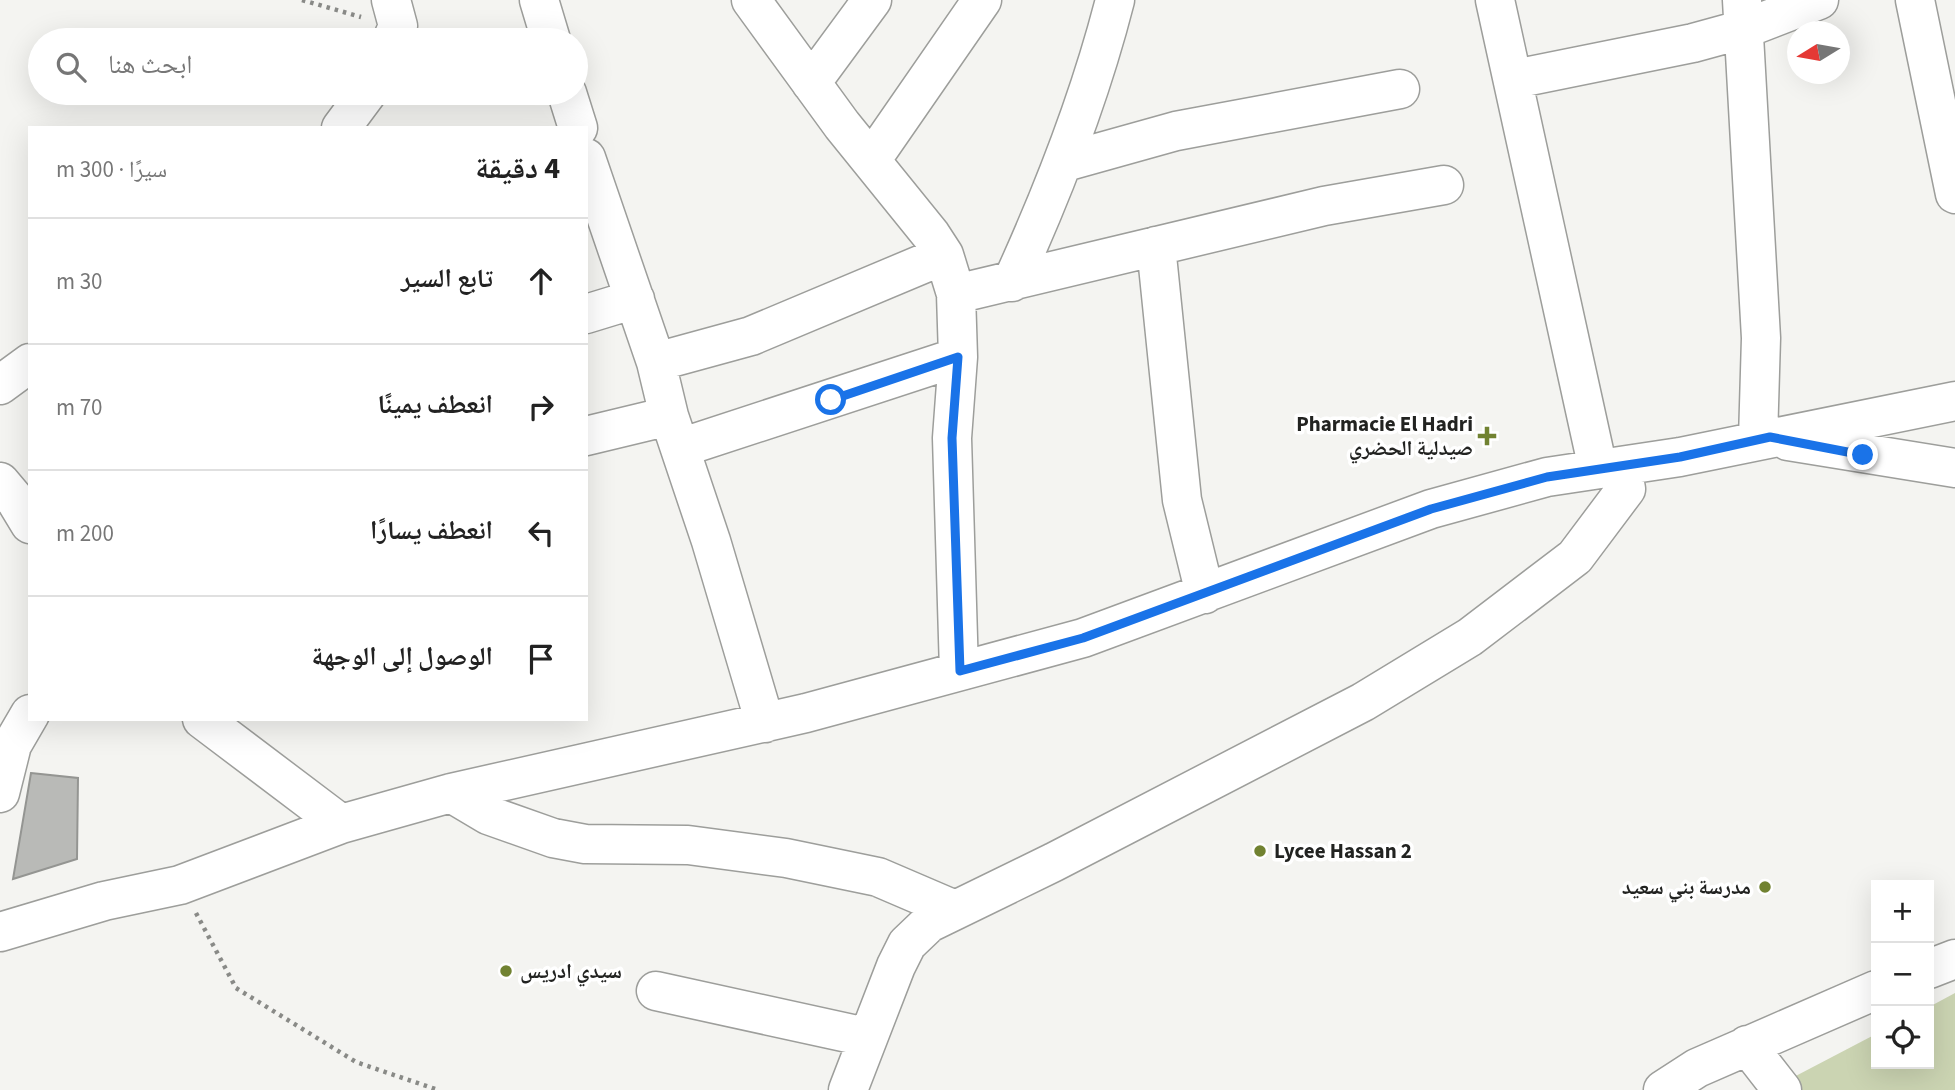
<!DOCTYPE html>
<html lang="ar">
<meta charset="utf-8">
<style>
:root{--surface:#fff;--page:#f6f6f6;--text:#222;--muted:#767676;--line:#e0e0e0}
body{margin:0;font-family:"Source Sans 3","Noto Naskh Arabic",sans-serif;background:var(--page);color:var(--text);direction:rtl}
.controls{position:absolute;right:21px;bottom:21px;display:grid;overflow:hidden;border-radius:0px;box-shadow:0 7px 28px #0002}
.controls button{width:63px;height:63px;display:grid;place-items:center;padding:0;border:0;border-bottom:2px solid var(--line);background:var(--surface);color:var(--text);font:35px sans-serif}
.compass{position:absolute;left:1787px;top:21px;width:63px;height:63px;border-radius:50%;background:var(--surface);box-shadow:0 7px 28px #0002;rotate:259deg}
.stop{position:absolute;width:21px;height:21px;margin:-16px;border:5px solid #1a73e8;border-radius:50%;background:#fff}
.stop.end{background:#1a73e8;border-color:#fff;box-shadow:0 2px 7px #0008}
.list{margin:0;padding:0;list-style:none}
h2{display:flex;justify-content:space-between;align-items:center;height:91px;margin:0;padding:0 28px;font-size:30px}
h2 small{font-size:23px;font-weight:400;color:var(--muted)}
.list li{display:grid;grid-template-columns:46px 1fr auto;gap:21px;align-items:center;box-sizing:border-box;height:126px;padding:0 28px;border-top:2px solid var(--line)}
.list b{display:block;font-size:26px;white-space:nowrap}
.list em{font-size:23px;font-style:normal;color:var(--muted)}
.icon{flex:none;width:38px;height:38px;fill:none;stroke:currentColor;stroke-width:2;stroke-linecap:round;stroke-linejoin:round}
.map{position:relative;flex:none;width:1955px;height:1090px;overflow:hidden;direction:ltr}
.search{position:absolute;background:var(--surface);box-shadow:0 7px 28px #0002;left:28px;top:28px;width:560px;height:77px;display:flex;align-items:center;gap:18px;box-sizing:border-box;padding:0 24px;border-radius:38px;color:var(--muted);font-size:26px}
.panel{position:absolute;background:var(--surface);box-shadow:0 7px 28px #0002;left:28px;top:126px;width:560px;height:595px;border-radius:0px;direction:rtl}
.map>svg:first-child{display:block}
</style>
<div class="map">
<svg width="1955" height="1090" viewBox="0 0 1955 1090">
<rect width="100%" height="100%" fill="#f4f4f1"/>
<path fill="#cbd4b2" d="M 1955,993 L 1955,1090 L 1769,1090 L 1876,1034 L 1876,1064 L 1929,1064 L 1929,1007 Z"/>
<path fill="#b9bab7" stroke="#949592" stroke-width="2" d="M 31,773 L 78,778 L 77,859 L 13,879 Z"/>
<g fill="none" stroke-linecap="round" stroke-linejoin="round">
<defs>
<path id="minor" d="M 391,0 L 398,26 L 392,40
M 539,0 L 551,40
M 751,0 L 842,125 L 931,235 L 944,255 L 956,294 L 958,357 L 952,438 L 959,671
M 1495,0 L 1598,469
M 1742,0 L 1761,338 L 1758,439
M 1915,0 L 1955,194
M 1515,79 L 1693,43 L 1744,29 L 1819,0
M 811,83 L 872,0
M 567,93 L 578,128
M 341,128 L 367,93
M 586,158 L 656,362 L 669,416 L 711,541 L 765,723
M 872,159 L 982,0
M 1065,162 L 1176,131 L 1400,89
M 1156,246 L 1182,500 L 1205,594
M 1012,282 C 1054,190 1090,98 1115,0
M 956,294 L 1324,206 L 1444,185
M 586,314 L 635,299
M 656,362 L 751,336 L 944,255
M 0,385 L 30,363
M 586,436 L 669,416
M 1788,441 L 1955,468
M 680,448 L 958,357
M 0,482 L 16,501 L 30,524
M 202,719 L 341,824
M 0,793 L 12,745 L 30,714
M 451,793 L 488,815 L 553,838 L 585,844 L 688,845 L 786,858 L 878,877 L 955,910
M 0,932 L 104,901 L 180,885 L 341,824 L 451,793 L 806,713 L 1083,638 L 1431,509 L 1547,477 L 1680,457 L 1955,401
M 1929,969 L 1955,959
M 656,991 L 866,1037
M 1747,1045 L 1782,1090
M 848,1090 L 896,966 L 907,944 L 929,923 L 1054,862 L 1363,702 L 1470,637 L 1575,557 L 1626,489 L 1622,466
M 1663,1090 L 1697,1068 L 1876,990"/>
</defs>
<use href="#minor" stroke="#9d9e9b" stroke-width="41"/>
<path stroke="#898a87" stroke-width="4.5" stroke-dasharray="3.5 5" stroke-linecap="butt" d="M 302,0 L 361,17
M 196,913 L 236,988 L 356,1062 L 438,1090"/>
<use href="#minor" stroke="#fff" stroke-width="38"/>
</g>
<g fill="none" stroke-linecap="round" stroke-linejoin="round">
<path stroke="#1a73e8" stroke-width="9" d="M 831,400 L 958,357 L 952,438 L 960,671 L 1083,638 L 1431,509 L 1547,477 L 1680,457 L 1770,437 L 1863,455"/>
</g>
<g fill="#718231" stroke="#fff" stroke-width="2.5">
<path d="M1483.5 425.5h7v7h7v7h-7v7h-7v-7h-7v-7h7z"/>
<circle cx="1260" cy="851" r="7"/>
<circle cx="1765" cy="887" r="7"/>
<circle cx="506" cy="971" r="7"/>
</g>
<g text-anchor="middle" stroke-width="7" stroke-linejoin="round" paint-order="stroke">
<g font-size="21" font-weight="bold" fill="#222321" stroke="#fff" text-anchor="end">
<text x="1473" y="431">Pharmacie El Hadri<tspan x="1473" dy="24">صيدلية الحضري</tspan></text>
<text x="1274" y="858" text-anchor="start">Lycee Hassan 2</text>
<text x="1751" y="894">مدرسة بني سعيد</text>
<text x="520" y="978" text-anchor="start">سيدي ادريس</text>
</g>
</g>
</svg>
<div class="controls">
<button>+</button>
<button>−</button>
<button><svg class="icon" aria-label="locate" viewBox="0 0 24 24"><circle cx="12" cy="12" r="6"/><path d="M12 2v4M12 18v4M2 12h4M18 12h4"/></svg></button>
</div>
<svg class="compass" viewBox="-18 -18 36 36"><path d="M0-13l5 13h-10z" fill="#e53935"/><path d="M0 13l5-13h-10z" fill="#767676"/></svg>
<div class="stop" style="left:831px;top:400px"></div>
<div class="stop end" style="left:1863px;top:455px"></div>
<div class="search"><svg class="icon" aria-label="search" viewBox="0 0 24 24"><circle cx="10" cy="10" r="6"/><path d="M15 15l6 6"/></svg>ابحث هنا</div>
<section class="panel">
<h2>4 دقيقة<small>سيرًا · 300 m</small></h2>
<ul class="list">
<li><svg class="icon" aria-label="ahead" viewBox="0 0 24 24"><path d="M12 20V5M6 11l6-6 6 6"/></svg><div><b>تابع السير</b></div><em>30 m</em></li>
<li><svg class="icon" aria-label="right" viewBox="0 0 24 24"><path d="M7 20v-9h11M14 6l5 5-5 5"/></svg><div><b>انعطف يمينًا</b></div><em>70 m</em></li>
<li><svg class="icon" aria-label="left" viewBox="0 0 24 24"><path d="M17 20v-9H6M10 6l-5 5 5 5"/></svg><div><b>انعطف يسارًا</b></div><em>200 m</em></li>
<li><svg class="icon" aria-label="arrive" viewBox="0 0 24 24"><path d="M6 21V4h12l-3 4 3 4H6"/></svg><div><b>الوصول إلى الوجهة</b></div></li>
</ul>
</section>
</div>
